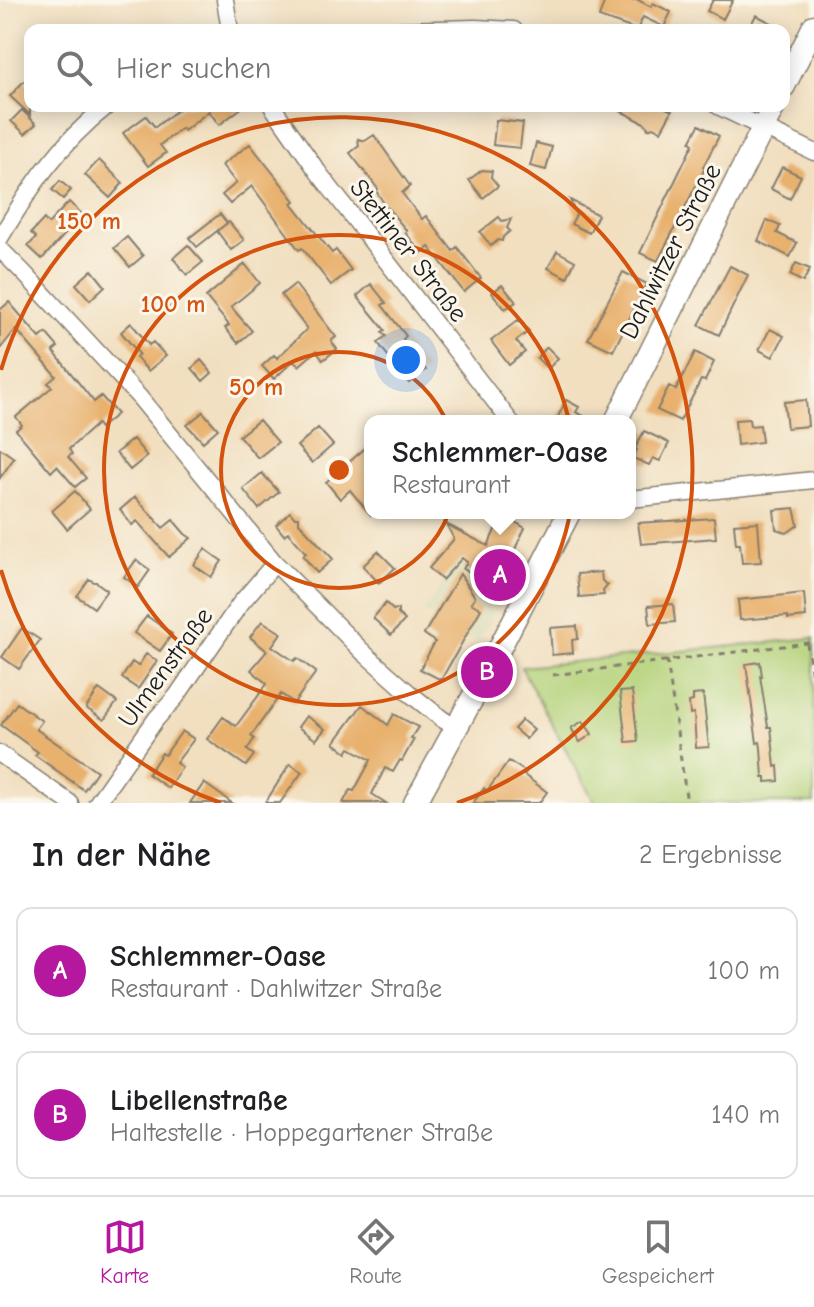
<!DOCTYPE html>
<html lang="de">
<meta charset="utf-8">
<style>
:root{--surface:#fff;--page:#f6f6f6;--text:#202124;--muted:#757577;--line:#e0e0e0;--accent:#b5179e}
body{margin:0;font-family:"Comic Neue",sans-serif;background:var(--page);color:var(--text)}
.you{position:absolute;left:406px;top:360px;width:28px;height:28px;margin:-20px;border:6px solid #fff;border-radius:50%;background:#1a73e8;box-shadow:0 0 0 12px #1a73e833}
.badge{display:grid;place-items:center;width:52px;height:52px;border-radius:50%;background:var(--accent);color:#fff;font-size:26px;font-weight:700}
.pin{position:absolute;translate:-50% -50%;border:4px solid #fff;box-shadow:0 2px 8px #0006}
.popup{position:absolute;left:364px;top:415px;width:272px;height:104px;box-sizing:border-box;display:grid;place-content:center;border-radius:16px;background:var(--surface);filter:drop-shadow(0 2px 6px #0005);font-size:26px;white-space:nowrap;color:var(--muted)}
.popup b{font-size:30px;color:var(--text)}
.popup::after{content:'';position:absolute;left:50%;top:100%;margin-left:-16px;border:16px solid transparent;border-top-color:var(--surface)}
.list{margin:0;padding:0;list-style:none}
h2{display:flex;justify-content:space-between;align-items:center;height:104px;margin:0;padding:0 32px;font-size:34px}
h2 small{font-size:26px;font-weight:400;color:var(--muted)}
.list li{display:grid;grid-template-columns:52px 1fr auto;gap:24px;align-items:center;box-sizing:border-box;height:128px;margin:0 16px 16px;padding:0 16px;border:2px solid var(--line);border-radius:16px}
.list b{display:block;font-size:30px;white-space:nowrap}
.list p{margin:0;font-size:26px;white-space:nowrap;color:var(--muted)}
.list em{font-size:26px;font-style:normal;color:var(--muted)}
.icon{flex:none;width:44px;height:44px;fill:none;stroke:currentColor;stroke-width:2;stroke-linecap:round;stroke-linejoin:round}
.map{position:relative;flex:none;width:814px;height:803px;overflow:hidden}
.search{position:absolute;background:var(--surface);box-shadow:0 4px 20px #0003;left:24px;right:24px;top:24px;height:88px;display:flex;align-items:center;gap:20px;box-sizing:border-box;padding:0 28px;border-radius:16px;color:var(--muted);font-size:30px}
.sheet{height:392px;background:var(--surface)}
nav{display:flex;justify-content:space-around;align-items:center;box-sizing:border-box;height:112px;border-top:2px solid var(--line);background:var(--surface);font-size:22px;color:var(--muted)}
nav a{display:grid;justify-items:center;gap:4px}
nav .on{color:var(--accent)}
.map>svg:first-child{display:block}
</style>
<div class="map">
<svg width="814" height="803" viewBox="0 0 814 803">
<rect width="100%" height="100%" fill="#fbf7ec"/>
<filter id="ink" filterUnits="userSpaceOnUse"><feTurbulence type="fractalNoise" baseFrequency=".0125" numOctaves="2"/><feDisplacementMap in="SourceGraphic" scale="16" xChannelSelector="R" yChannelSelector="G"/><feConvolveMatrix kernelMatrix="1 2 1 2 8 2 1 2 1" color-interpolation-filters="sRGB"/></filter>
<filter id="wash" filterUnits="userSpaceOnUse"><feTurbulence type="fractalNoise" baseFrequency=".006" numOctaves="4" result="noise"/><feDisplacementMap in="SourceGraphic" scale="32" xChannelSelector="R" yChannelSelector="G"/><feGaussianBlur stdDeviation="1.8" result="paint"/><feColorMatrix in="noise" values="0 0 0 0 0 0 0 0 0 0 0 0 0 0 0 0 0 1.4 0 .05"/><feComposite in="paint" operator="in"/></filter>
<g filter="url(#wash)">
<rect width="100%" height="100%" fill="#f1dfc0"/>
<path fill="#deddbb" d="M 461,556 L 493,615 L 478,643 L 423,612 Z"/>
<path fill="#b3d279" stroke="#68774a" stroke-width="2" d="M 814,638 L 814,803 L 595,803 L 521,667 Z"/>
<g id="blocks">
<path fill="#e8b16d" d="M 605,0 L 638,0 L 651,7 L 653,3 L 671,12 L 664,27 L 643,17 L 637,30 L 599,17 Z
M 713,0 L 733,0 L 723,19 L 707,11 Z
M 756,15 L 785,30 L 748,30 Z
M 24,81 L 30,87 L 30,115 L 10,96 Z
M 183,106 L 244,106 L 219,125 L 209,111 L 184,131 L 182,128 L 160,145 L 166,153 L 148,166 L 123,133 L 146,116 L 155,127 Z
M 611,106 L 662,106 L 672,111 L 661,131 L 653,127 L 648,129 L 646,124 Z
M 22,110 L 36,124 L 25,134 L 11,121 Z
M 496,120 L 523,123 L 520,148 L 493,145 Z
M 699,125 L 719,136 L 703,167 L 705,168 L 658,261 L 640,253 L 693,144 L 690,142 Z
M 374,135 L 410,186 L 402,193 L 422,219 L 426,216 L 453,251 L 457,247 L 481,278 L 464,292 L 429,247 L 421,253 L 405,232 L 407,231 L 385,205 L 376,191 L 378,189 L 350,153 L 359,146 L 358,139 L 365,141 Z
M 536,143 L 552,147 L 546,170 L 530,166 Z
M 250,144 L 295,201 L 292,203 L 332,253 L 336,250 L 351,270 L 331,285 L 302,248 L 299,250 L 252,186 L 230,204 L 222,195 L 236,183 L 222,165 Z
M 99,160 L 123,183 L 110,198 L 85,175 Z
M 782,167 L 801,176 L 790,199 L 771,189 Z
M 482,170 L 492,171 L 491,177 L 498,186 L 483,198 L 469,180 Z
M 60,181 L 71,190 L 63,199 L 52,190 Z
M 570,200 L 598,215 L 589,233 L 571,224 L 576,215 Z
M 69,202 L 83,215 L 42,259 L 28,246 L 36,238 L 31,233 L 44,219 L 48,224 Z
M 220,214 L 227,223 L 197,247 L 189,238 Z
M 499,217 L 502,221 L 511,219 L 507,228 L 510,231 L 503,237 L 502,241 L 498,240 L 491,246 L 480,232 Z
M 767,220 L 780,226 L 777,233 L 797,243 L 790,257 L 758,241 Z
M 229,222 L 244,240 L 231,250 L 217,231 Z
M 127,237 L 143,256 L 130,267 L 114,248 Z
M 188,245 L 203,262 L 187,275 L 173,258 Z
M 557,251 L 575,261 L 567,278 L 548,268 Z
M 796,263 L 810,269 L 803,282 L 790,275 Z
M 245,264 L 260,283 L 231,307 L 252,331 L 238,343 L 225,328 L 229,325 L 206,297 Z
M 730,266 L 748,275 L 719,335 L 699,325 Z
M 92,270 L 105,286 L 90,300 L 76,284 Z
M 623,272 L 647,284 L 613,351 L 588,339 Z
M 295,284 L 336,337 L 331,341 L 337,349 L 323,360 L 316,351 L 299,366 L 293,361 L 274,379 L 262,366 L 274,355 L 277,358 L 307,329 L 281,295 Z
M 371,284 L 386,303 L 382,305 L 406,336 L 403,339 L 426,370 L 409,383 L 378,343 L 386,336 L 382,332 L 385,330 L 357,296 Z
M 502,285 L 516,302 L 505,309 L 492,293 Z
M 9,302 L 40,338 L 46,333 L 58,347 L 53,351 L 94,402 L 101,396 L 117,414 L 100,428 L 97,424 L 69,449 L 72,454 L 68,457 L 86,478 L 75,487 L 57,466 L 51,472 L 16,430 L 22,425 L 16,417 L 52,387 L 48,383 L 56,376 L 16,329 L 0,349 L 0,310 Z
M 518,320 L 529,331 L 516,341 L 525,352 L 509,365 L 491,341 Z
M 131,323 L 149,345 L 153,342 L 166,356 L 148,371 L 136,357 L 139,354 L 121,332 Z
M 770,329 L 784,336 L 773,357 L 759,350 Z
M 547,347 L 558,358 L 548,369 L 537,358 Z
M 695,352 L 714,362 L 705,381 L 701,380 L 680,421 L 657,410 L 669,386 L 676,390 Z
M 201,360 L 212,373 L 203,381 L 192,368 Z
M 566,400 L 579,407 L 576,412 L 593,421 L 556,421 Z
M 806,400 L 808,426 L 787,428 L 784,402 Z
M 203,412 L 218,429 L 203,442 L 187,425 Z
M 749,419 L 750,426 L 760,425 L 762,442 L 737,445 L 735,420 Z
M 259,420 L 278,442 L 258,458 L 239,436 Z
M 318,428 L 333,445 L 312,463 L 297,446 Z
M 644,431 L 669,443 L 660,461 L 653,458 L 649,465 L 633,458 L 637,450 L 635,449 Z
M 133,439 L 147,456 L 130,470 L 116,453 Z
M 370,444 L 370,514 L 350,490 L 340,499 L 326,482 Z
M 0,448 L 14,458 L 0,478 Z
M 262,473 L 279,492 L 259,509 L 243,489 Z
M 75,491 L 90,509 L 67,529 L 52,511 Z
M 135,497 L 163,528 L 173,520 L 185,534 L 191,538 L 169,557 L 137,521 L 132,525 L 120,510 Z
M 794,508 L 798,525 L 787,533 L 776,529 L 774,510 Z
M 290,512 L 294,517 L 299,517 L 299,523 L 333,559 L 317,573 L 303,556 L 306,553 L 288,532 L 284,535 L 276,525 Z
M 509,515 L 517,518 L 515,522 L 525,528 L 508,564 L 501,560 L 494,574 L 487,570 L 483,578 L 463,569 L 467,562 L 462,558 L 442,580 L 429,568 L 454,539 L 446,524 L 488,546 L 500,518 Z
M 714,518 L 716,538 L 641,544 L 638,523 Z
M 758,522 L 761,562 L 742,563 L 740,544 L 736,544 L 734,524 Z
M 205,549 L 222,561 L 211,577 L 194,565 Z
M 378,551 L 395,568 L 379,583 L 363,566 Z
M 136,560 L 150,570 L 138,587 L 124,577 Z
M 601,572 L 602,581 L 608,585 L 603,591 L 604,595 L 579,597 L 577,574 Z
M 460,574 L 475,597 L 471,603 L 481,609 L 441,680 L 420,669 L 435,642 L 424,634 Z
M 89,579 L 94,582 L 96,582 L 107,590 L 94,608 L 77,596 Z
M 804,593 L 806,617 L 788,619 L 788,616 L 740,620 L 738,600 Z
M 386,603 L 393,610 L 398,609 L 398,614 L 405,620 L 391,635 L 373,618 Z
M 673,604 L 675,622 L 650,624 L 648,606 Z
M 147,616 L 172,634 L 160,651 L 134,633 Z
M 262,621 L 281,633 L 272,646 L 294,661 L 297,658 L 316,672 L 294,703 L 281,694 L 251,736 L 254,739 L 247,750 L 254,755 L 246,766 L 207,739 L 223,717 L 236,726 L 267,684 L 251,670 L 267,651 L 250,637 Z
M 577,626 L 578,639 L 572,640 L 573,653 L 552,655 L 550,628 Z
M 22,628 L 40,640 L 19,669 L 2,657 Z
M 146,654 L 157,661 L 138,689 L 122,678 L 132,662 L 138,666 Z
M 760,662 L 762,676 L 760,676 L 768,727 L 771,727 L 775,767 L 778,766 L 779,781 L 766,782 L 766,777 L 763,777 L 761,748 L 760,742 L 757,743 L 746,664 Z
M 99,689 L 117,702 L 104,720 L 86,708 Z
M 632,691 L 638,741 L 626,742 L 620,692 Z
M 703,694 L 709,747 L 696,748 L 694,713 L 690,714 L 689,702 L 693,701 L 693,695 Z
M 17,703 L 42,721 L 36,729 L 97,771 L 84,790 L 35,755 L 38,752 L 1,725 Z
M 362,705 L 388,725 L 394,714 L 418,727 L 411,738 L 414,739 L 402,761 L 400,760 L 393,772 L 385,768 L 372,794 L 386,803 L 343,803 L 350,790 L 354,791 L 371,760 L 350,748 L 347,753 L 334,743 Z
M 306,716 L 325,729 L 316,740 L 298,727 Z
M 522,720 L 534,730 L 526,739 L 514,729 Z
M 583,721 L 592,734 L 580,742 L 571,728 Z
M 182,731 L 194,739 L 176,763 L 182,767 L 168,788 L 148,774 L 162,753 L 165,755 Z
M 509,761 L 526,772 L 524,775 L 547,792 L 539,803 L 473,803 L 484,788 L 487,791 Z
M 290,764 L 302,772 L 280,803 L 265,803 Z
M 204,783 L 232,803 L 190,803 Z"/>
</g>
</g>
<g filter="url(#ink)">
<use href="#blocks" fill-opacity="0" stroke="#867e6e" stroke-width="2"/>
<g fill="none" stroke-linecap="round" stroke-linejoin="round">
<defs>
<path id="street" d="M 225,0 L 230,30
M 400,30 L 475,28 L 514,30
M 272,106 L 318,172 L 510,421
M 718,106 L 814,152
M 0,238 C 31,186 58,145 107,106
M 0,249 L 23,272 L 140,398 L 275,563 L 364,653 L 408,692 L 442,719 L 457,728
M 630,499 L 814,480
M 0,754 L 70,803
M 97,803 L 156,719 L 176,697 L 240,604 L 275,563"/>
<path id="secondary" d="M 784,86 L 814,26
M 616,421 L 774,106
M 415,803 L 495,657 L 569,513"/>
</defs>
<use href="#street" stroke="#867e6e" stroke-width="19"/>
<use href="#secondary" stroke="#867e6e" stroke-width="25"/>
<path stroke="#867e6e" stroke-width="3" stroke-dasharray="6 6" stroke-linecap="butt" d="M 807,643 L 814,690
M 667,660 L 687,803
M 553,675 L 814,642"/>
<use href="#street" stroke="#fff" stroke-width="16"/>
<use href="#secondary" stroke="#fff" stroke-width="22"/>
</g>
</g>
<g fill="none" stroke="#d4530e" stroke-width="4">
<circle cx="339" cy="470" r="118"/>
<circle cx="339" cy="470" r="235"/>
<path d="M221 803A353 353 0 0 1 1 570M1 370A353 353 0 1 1 457 803"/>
</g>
<g text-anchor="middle" stroke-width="6" stroke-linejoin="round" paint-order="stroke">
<g font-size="26" fill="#1c1c1c" stroke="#fbf7ec">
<text transform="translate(409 250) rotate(52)" y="9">Stettiner Straße</text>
<text transform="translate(670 251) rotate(-63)" y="9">Dahlwitzer Straße</text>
<text transform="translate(165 667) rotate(-54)" y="9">Ulmenstraße</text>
</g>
</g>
<circle cx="339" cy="470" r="12" fill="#d4530e" stroke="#fbf7ec" stroke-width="4"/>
<g font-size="24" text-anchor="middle" font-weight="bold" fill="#d4530e" stroke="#fbf7ec" stroke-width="6" stroke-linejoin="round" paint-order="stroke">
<text x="89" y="229">150 m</text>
<text x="173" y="312">100 m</text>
<text x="256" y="395">50 m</text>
</g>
</svg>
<div class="you"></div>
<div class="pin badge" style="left:500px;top:575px">A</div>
<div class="popup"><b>Schlemmer-Oase</b>Restaurant</div>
<div class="pin badge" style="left:487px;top:672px">B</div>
<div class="search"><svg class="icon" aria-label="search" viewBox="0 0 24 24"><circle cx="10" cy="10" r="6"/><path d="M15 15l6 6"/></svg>Hier suchen</div>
</div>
<section class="sheet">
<h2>In der Nähe<small>2 Ergebnisse</small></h2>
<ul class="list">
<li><span class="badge">A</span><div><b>Schlemmer-Oase</b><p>Restaurant · Dahlwitzer Straße</p></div><em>100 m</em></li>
<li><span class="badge">B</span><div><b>Libellenstraße</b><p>Haltestelle · Hoppegartener Straße</p></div><em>140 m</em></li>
</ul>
</section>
<nav>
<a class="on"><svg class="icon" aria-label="map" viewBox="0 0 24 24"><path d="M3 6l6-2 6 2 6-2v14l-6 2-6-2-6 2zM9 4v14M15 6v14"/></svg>Karte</a>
<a><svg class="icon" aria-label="directions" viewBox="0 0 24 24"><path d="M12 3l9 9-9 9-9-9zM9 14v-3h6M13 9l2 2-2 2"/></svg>Route</a>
<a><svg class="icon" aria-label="saved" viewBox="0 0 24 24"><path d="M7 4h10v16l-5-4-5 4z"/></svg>Gespeichert</a>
</nav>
